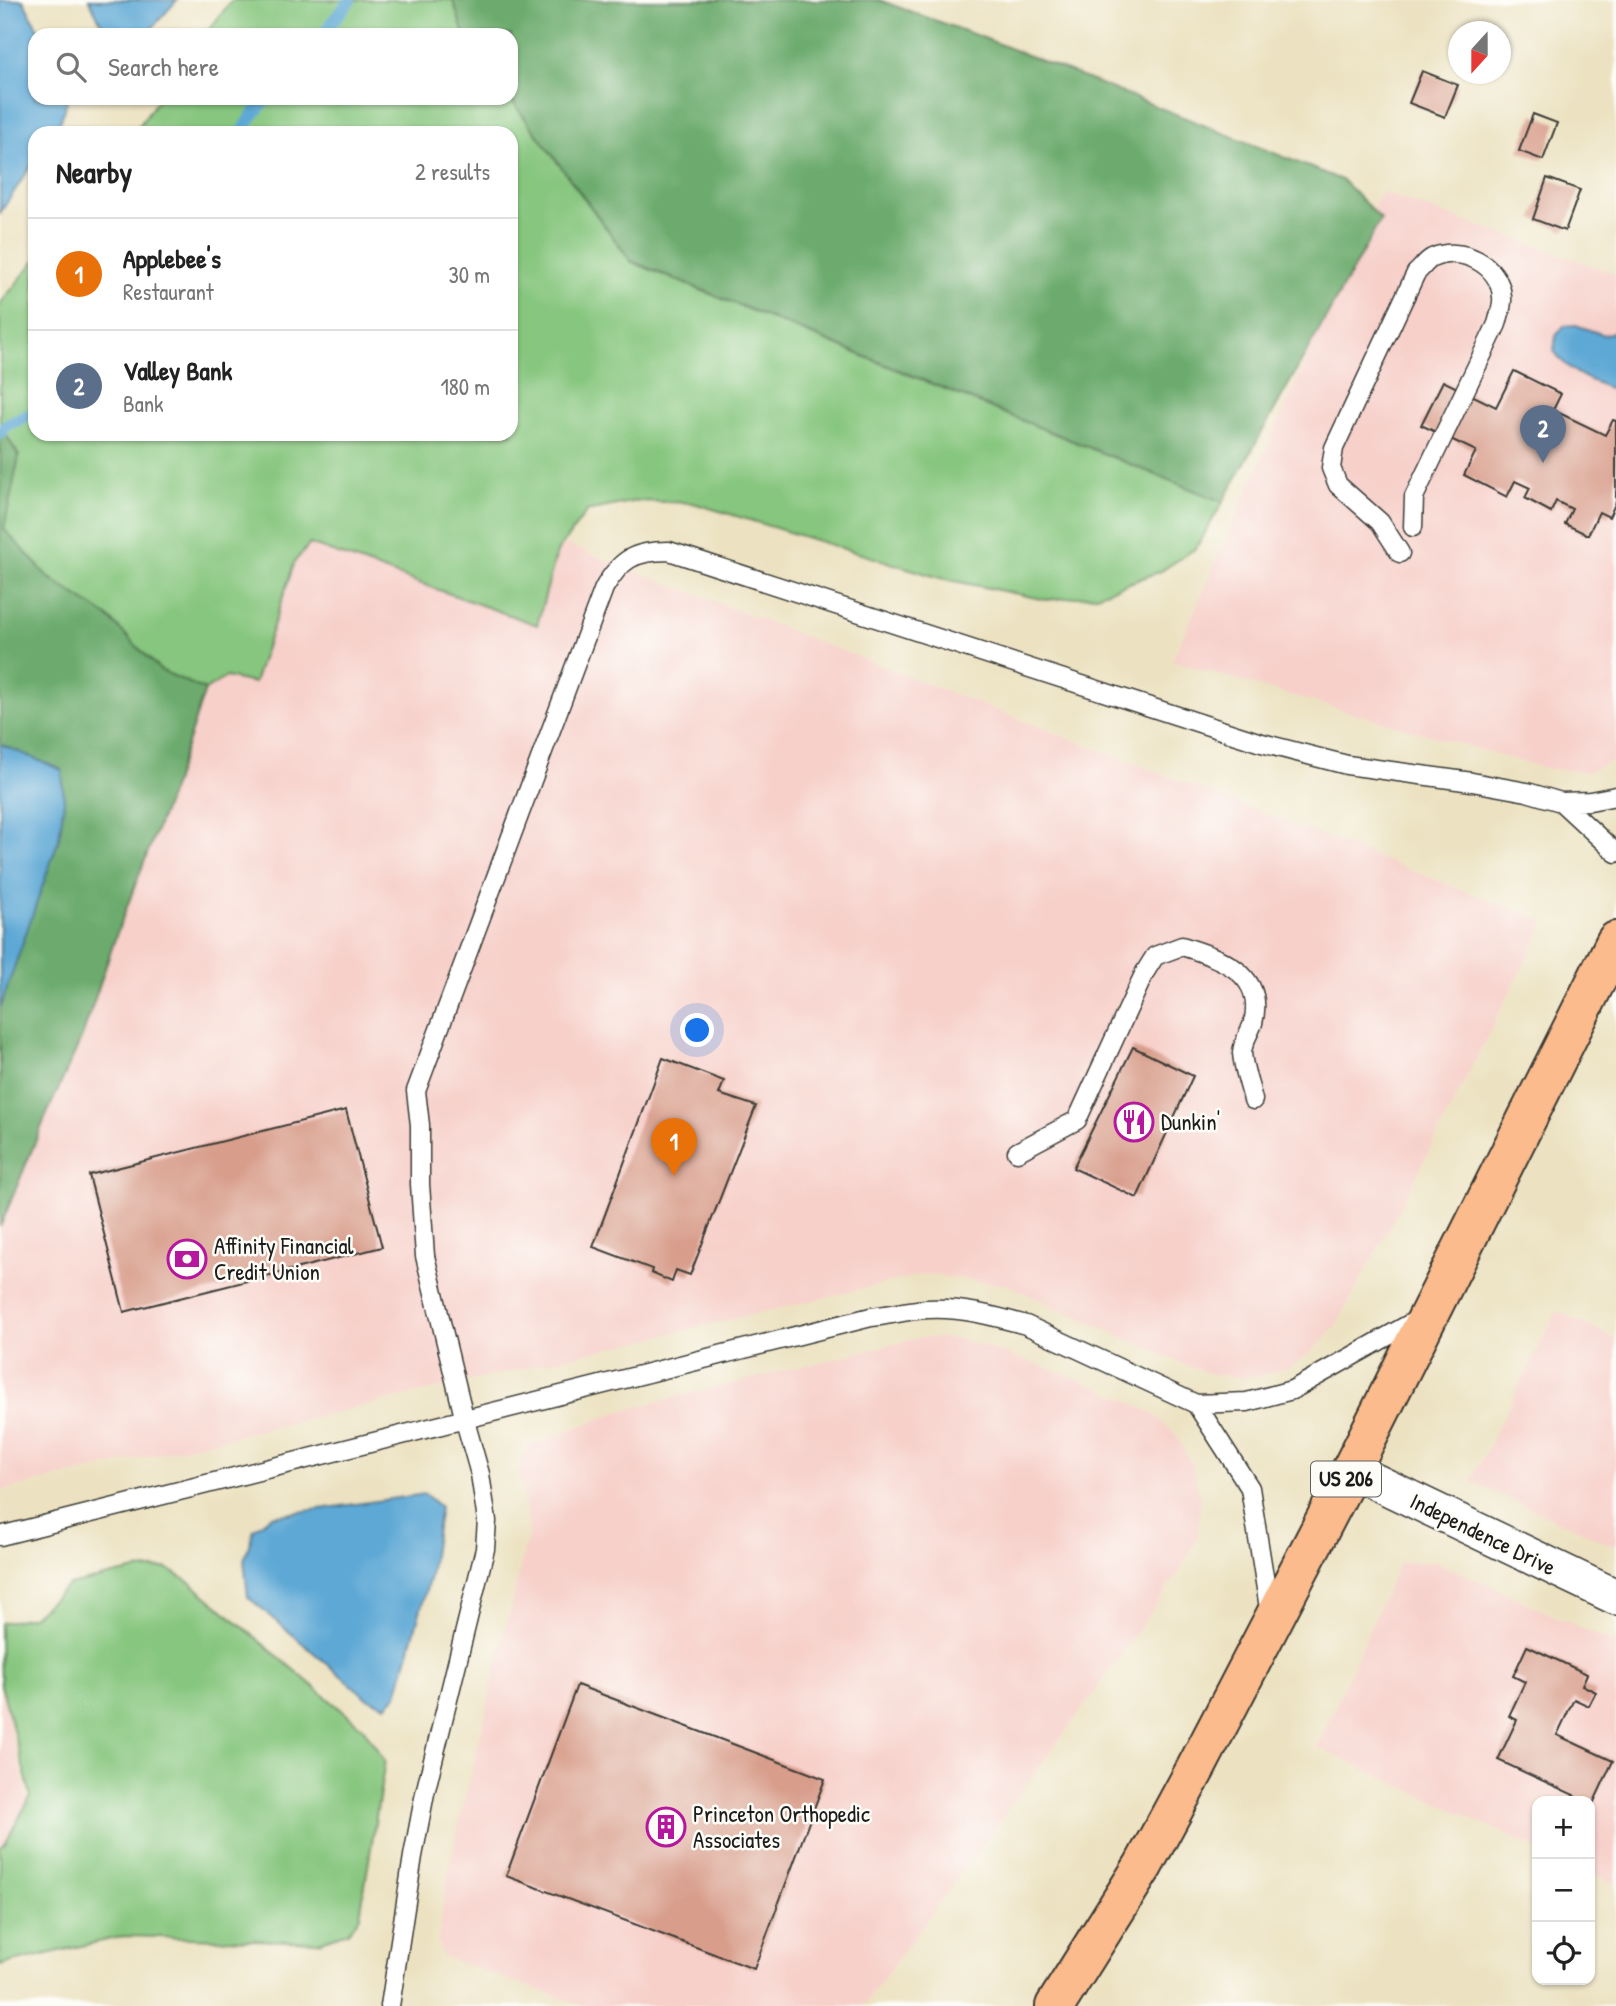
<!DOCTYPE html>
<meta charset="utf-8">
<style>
:root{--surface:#fff;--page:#f2f2f2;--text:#222;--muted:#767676;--line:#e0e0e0;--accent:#0f766e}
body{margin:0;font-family:"Patrick Hand",sans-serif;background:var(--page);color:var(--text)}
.controls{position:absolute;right:21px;bottom:21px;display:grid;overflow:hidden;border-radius:14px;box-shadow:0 2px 5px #0004}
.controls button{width:63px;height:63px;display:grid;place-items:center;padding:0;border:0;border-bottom:2px solid var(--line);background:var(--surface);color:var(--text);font:35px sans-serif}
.compass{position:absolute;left:1448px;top:21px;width:63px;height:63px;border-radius:50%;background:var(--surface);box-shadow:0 2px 5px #0004;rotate:201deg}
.you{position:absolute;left:698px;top:1031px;width:24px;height:24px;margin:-18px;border:5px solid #fff;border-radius:50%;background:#1a73e8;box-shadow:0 0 0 10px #1a73e833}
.badge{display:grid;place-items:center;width:46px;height:46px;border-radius:50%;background:var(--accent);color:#fff;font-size:23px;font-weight:700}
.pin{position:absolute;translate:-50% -58px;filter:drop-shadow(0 2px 4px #0008)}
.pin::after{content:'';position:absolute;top:37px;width:24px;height:21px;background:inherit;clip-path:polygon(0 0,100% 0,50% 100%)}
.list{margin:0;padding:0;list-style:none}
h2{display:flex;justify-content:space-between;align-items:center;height:91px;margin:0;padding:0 28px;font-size:30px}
h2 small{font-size:23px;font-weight:400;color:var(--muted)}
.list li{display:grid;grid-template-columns:46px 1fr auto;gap:21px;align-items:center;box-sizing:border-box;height:112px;padding:0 28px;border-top:2px solid var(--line)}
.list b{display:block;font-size:26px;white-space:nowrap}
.list p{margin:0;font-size:23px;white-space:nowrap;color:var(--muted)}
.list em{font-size:23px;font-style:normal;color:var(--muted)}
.icon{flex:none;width:38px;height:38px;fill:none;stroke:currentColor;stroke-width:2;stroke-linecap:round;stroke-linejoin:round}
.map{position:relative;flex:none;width:1616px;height:2006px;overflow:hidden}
.search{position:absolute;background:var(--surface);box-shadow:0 2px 5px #0004;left:28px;top:28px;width:490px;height:77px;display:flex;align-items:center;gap:18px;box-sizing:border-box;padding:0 24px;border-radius:21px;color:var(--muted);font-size:26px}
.panel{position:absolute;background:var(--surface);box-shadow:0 2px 5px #0004;left:28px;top:126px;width:490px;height:315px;border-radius:21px}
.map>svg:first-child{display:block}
</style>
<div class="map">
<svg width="1616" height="2006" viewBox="0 0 1616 2006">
<rect width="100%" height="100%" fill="#fdfcf7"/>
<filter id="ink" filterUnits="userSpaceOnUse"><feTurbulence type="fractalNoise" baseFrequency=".0143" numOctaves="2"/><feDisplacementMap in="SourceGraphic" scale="14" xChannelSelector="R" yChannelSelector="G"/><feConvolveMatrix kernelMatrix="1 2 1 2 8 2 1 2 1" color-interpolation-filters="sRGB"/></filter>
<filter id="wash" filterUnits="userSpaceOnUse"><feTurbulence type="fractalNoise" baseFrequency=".00686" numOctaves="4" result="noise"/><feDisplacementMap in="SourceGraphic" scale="28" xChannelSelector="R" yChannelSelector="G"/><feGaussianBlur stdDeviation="1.57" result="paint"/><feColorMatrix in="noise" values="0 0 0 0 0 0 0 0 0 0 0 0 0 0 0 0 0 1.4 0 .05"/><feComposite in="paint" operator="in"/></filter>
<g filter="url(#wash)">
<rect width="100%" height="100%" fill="#ece2c1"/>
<path fill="#f7d0ca" d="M 1381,192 L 1616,274 L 1616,759 L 1587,772 L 1544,768 L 1172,661 Z
M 285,436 L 1545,922 L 1401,1206 L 1335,1327 L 1313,1351 L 1289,1367 L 1259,1376 L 1240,1378 L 1212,1374 L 1190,1367 L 1007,1285 L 925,1274 L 0,1491 L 0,1192 Z
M 1557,1311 L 1616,1339 L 1616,1547 L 1471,1481 Z
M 923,1337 L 961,1339 L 1065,1374 L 1120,1397 L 1152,1413 L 1176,1435 L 1193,1467 L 1200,1501 L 1198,1536 L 1181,1569 L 1098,1687 L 863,2006 L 583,2006 L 442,1956 L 438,1940 L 451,1858 L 529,1531 L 520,1469 L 522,1457 L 529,1446 L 620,1411 Z
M 1437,1562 L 1616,1644 L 1616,1885 L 1590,1873 L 1590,1801 L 1537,1801 L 1537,1849 L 1317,1747 L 1399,1563 Z
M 0,1686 L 45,1868 L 0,1879 Z"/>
<path fill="#86c67e" stroke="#51714d" stroke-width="2" d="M 232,0 L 453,0 L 464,35 L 205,35 Z
M 159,98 L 510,98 L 631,262 L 1223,502 L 1196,548 L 1161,571 L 1097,595 L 1046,600 L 940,578 L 693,503 L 637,501 L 587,511 L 557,552 L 537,625 L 310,544 L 295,561 L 254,683 L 226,677 L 205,690 L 160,670 L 107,616 L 48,577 L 3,528 L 19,456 L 0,425 L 0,304 L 35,260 L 35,434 L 511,434 L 511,133 L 134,133 Z
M 167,1568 L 192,1584 L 363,1728 L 385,1761 L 360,1916 L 348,1932 L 318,1942 L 124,1936 L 0,1965 L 0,1848 L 5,1843 L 31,1796 L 1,1685 L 0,1623 L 32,1617 L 69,1585 L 136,1570 Z"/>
<path fill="#6cab6d" stroke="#446444" stroke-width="2" d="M 453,0 L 879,0 L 984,38 L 1342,180 L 1381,219 L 1223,502 L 631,261 L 510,98 L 511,35 L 464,35 Z
M 0,425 L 19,456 L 4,529 L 48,577 L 107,616 L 160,670 L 205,690 L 172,789 L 117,933 L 82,1037 L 46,1116 L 0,1227 Z"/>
<path fill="#5da8d5" stroke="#3c6278" stroke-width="2" d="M 0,0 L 23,0 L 41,35 L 35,35 L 35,98 L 68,98 L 61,120 L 52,133 L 35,133 L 35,160 L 0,213 Z
M 89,0 L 177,0 L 146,35 L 107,35 Z
M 1576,325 L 1604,335 L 1616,331 L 1616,391 C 1590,380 1571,375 1554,351 L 1556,336 L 1564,326 Z
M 0,744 L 62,770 L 64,801 L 59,839 L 0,1008 Z
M 425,1494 L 440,1507 L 430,1576 L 397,1695 L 386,1706 L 367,1698 L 248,1597 L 244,1560 L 254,1529 L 271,1516 Z"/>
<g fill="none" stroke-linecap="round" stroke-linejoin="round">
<path stroke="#5da8d5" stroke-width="12" d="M 322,35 L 350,0
M 242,133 L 252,116 L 268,98
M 0,433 L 7,425 L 35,412"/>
</g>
<g id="blocks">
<path fill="#d89d8b" d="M 1422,71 L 1458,85 L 1445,117 L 1409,103 Z
M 1533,114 L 1557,123 L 1543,160 L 1519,151 Z
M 1547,178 L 1580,190 L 1565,231 L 1533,219 Z
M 1514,371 L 1561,394 L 1553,410 L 1605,435 L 1613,420 L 1616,421 L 1616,502 L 1609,517 L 1599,512 L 1588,535 L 1565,524 L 1572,509 L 1556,501 L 1551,512 L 1525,498 L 1530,488 L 1515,481 L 1507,497 L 1464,475 L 1476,451 L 1421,425 L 1443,381 L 1496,407 Z
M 1133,1047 L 1193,1076 L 1137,1198 L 1073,1168 Z
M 663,1058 L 724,1081 L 719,1094 L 756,1106 L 690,1275 L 676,1270 L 672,1282 L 651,1273 L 652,1269 L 593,1247 Z
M 346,1110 L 382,1247 L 124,1312 L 89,1175 Z
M 1527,1646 L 1587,1674 L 1582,1685 L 1596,1692 L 1589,1706 L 1574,1699 L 1557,1735 L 1613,1761 L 1593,1804 L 1498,1760 L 1517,1720 L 1509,1716 L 1525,1682 L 1513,1676 Z
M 577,1685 L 825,1779 L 754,1969 L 506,1876 Z"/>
</g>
</g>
<g filter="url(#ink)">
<use href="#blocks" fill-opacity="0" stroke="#3b3a35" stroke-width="2"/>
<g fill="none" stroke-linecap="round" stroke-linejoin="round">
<defs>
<path id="service" d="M 1400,553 L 1380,522 L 1338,485 L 1331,468 L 1334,448 L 1416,273 C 1421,269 1426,261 1432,258 C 1461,245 1500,264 1502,297 C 1503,305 1499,316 1497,324 L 1414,497 L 1413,527
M 1561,802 L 1616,853
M 1017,1152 L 1077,1120 L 1145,972 L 1155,956 L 1182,946 C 1220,958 1266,973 1253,1023 C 1250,1032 1242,1043 1242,1053 C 1243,1068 1250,1086 1253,1100
M 1196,1404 L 1250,1488 L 1270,1614
M 0,1536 L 871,1317 C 890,1315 908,1310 927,1309 C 961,1307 994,1316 1026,1325 L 1196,1404 L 1247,1402 L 1292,1390 L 1420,1318
M 390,2006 L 413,1856 L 425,1793 L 485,1549 L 487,1521 L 480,1474 L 465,1421 L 425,1256 L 420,1184 L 420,1125 L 416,1091 L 604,588 C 621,559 634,551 669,551 L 1258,742 L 1347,765 L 1472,782 L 1527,792 L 1561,802 L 1590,801 L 1616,796"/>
<path id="minor" d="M 1351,1470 L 1616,1597"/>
<path id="trunk" d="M 1055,2006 L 1143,1866 L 1196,1768 L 1351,1470 L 1616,941"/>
</defs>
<use href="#service" stroke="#3b3a35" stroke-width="21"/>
<use href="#minor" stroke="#3b3a35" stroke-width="38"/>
<use href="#trunk" stroke="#3b3a35" stroke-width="42"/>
<use href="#service" stroke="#fff" stroke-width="18"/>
<use href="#minor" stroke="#fff" stroke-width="35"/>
<use href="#trunk" stroke="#fbbb8c" stroke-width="38"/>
</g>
</g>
<defs>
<symbol id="restaurant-ring" viewBox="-11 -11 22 22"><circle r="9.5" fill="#fdfcf7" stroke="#b5179e" stroke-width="1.5"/><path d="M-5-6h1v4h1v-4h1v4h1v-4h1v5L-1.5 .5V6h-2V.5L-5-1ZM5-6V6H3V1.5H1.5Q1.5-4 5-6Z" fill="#b5179e"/></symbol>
<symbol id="bank-ring" viewBox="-11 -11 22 22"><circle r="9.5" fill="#fdfcf7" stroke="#b5179e" stroke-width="1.5"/><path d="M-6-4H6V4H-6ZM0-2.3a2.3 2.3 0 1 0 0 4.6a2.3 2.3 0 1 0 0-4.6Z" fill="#b5179e"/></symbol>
<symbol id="building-ring" viewBox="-11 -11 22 22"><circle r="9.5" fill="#fdfcf7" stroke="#b5179e" stroke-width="1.5"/><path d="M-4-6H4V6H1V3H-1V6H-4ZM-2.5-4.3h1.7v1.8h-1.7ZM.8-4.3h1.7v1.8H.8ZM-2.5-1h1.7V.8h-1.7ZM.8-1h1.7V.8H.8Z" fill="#b5179e"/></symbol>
</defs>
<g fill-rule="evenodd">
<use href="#restaurant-ring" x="1112" y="1100" width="44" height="44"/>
<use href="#bank-ring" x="165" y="1237" width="44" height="44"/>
<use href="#building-ring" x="644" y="1805" width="44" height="44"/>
</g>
<g text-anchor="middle" stroke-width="5" stroke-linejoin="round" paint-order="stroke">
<rect fill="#fdfcf7" stroke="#605f5e" stroke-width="2" x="1311" y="1461.5" width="70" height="35" rx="5"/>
<g font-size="21" font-weight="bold" fill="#1c1c1c">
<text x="1346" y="1486">US 206</text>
</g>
<g font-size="23" fill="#1c1c1c" stroke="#fdfcf7" text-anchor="start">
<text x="1161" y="1130">Dunkin'</text>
<text x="214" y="1254">Affinity Financial<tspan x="214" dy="26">Credit Union</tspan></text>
<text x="693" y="1822">Princeton Orthopedic<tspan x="693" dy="26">Associates</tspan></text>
</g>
<g font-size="23" fill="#1c1c1c" stroke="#fdfcf7">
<text transform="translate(1483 1534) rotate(26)" y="8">Independence Drive</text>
</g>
</g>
</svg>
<div class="controls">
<button>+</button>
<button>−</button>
<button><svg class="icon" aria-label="locate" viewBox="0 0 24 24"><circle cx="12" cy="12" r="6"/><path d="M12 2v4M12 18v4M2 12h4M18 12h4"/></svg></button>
</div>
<svg class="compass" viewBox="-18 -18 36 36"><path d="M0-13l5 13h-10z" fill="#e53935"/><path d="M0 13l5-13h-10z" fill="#767676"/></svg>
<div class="you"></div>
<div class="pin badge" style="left:674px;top:1176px;background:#e8710a">1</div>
<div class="pin badge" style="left:1543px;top:463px;background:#5c6f8a">2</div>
<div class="search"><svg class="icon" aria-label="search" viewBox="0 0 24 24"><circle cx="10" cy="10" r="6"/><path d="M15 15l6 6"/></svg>Search here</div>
<section class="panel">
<h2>Nearby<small>2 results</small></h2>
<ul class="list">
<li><span class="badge" style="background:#e8710a">1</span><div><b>Applebee's</b><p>Restaurant</p></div><em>30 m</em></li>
<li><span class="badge" style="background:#5c6f8a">2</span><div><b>Valley Bank</b><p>Bank</p></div><em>180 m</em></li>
</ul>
</section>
</div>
